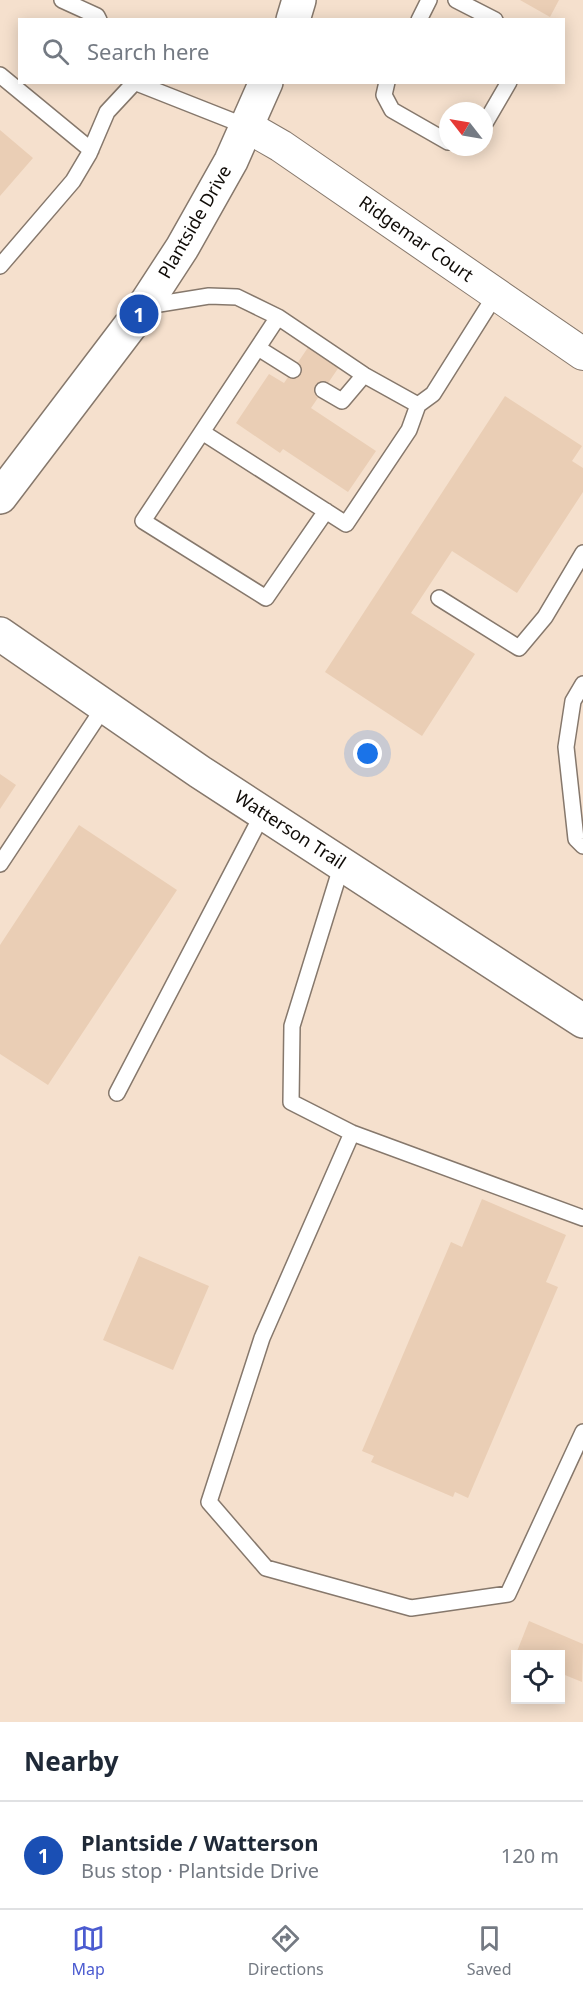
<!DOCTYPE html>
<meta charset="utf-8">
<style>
:root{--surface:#fff;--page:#f2f2f3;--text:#1f2937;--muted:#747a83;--line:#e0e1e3;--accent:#4b5bd0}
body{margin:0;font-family:"Noto Sans",sans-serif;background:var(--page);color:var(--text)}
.controls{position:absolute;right:18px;bottom:18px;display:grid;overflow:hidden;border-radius:0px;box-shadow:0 3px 15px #0003}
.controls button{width:54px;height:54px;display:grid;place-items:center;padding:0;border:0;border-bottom:2px solid var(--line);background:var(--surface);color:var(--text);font:30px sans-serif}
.compass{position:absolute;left:439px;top:102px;width:54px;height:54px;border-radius:50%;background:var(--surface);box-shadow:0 3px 15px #0003;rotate:301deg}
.you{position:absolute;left:368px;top:754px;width:21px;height:21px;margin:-15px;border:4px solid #fff;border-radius:50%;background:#1a73e8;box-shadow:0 0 0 9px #1a73e833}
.badge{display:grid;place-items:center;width:39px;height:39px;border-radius:50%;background:var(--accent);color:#fff;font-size:20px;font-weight:700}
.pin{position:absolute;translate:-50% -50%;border:3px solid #fff;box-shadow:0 2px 6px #0006}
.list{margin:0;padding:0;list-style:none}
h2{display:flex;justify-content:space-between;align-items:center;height:78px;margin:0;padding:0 24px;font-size:26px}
h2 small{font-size:20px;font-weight:400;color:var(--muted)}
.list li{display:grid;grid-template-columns:39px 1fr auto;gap:18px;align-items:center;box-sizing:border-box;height:108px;padding:0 24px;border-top:2px solid var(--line)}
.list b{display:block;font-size:22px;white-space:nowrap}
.list p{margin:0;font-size:20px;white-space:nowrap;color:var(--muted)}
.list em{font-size:20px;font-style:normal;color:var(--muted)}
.icon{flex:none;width:33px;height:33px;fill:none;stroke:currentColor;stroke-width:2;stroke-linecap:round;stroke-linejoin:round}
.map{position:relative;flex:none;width:583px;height:1722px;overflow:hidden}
.search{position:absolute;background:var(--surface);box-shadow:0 3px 15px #0003;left:18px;right:18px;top:18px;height:66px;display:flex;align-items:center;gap:15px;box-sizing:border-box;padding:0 21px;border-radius:0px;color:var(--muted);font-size:22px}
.sheet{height:186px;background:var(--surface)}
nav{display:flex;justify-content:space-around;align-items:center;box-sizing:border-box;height:84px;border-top:2px solid var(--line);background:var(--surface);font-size:16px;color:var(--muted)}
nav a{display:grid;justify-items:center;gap:3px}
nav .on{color:var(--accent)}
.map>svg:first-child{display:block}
</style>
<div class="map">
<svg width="583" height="1722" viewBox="0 0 583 1722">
<rect width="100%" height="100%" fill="#fcecdf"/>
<path fill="#f5e0cd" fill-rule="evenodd" d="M 0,0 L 583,0 L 583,1722 L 0,1722 ZM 20,20 L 564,20 L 564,82 L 20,82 ZM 448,111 L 484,111 L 484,147 L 448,147 ZM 516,1654 L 560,1654 L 560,1700 L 516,1700 Z"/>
<path fill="#eaceb5" d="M 520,0 L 559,0 L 550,17 Z
M 0,130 L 33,158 L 0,196 Z
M 309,346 L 339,367 L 311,408 L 376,451 L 348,492 L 283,449 L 280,453 L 236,423 L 269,374 L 284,383 Z
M 505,396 L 582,446 L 572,461 L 583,468 L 583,492 L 517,593 L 452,551 L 411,613 L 475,654 L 422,736 L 325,672 Z
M 0,774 L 16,785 L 0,809 Z
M 79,825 L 177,890 L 48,1085 L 0,1054 L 0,945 Z
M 482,1199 L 566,1235 L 546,1282 L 558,1287 L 468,1498 L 455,1492 L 453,1497 L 371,1462 L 374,1456 L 362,1451 L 451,1242 L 462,1247 Z
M 139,1256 L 209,1286 L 173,1370 L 103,1340 Z
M 529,1621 L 583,1644 L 582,1682 L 560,1673 L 560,1654 L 516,1654 Z"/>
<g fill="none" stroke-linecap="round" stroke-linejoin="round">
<defs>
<path id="service" d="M 62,0 L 97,16 L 99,20
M 456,0 L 495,20
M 419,20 L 429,0
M 0,75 L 91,150
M 134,82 L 248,127
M 387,82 L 384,95 L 392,110 L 448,142
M 484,125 L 509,82
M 0,266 L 73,181 L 89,154 L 107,112 L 134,83
M 147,306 L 209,296 L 237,297 L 278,317 L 364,375 L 418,405 L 433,394 L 496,294
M 278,317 L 202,432 L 346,524 L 409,430 L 418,405
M 258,348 L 293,370
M 323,390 L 342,401 L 364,375
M 202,432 L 143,521 L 266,598 L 326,511
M 439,598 L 519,648 L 545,617 L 583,553
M 583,684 L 573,701 L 566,747 L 576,839 L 583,846
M 0,864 L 104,707
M 342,864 L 292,1026 L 291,1102 L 352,1133 L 583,1218
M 117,1093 L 263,813
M 352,1133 L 262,1338 L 209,1502 L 266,1568 L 411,1608 L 508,1594 L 583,1432"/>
<path id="minor" d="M 248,127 L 281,146 L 583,354"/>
<path id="tertiary" d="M 293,20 L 299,0
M 0,497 L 139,314 L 182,248 L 231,161 L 266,82"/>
<path id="secondary" d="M 0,634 L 200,772 L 583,1021"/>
</defs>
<use href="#service" stroke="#86786c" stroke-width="18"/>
<use href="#minor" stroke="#86786c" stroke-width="34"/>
<use href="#tertiary" stroke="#86786c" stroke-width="36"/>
<use href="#secondary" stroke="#86786c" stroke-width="36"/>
<use href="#service" stroke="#fff" stroke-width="15"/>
<use href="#minor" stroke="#fff" stroke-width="32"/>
<use href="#tertiary" stroke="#fff" stroke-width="33"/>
<use href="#secondary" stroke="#fff" stroke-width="33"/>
</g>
<g text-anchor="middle" stroke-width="4.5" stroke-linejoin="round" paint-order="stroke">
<g font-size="18" fill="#0f0b07" stroke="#fff">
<text transform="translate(195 222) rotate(-60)" y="6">Plantside Drive</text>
<text transform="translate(416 239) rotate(35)" y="6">Ridgemar Court</text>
<text transform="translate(290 830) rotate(33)" y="6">Watterson Trail</text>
</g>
</g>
</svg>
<div class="controls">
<button><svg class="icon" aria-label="locate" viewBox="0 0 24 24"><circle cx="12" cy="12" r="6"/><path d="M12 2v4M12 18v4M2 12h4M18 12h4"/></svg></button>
</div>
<svg class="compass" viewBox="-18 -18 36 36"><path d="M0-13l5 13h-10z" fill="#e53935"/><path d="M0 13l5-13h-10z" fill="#747a83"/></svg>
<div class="you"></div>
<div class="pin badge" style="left:139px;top:314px;background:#1a4fb4">1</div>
<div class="search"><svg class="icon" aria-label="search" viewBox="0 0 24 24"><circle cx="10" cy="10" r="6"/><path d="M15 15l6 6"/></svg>Search here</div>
</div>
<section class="sheet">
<h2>Nearby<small></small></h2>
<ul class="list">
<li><span class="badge" style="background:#1a4fb4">1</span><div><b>Plantside / Watterson</b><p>Bus stop · Plantside Drive</p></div><em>120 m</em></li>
</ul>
</section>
<nav>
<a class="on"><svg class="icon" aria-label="map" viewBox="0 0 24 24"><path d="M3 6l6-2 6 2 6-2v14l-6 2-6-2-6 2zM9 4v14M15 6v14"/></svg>Map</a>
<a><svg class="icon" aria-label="directions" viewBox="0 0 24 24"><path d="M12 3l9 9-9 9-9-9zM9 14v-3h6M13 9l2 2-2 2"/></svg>Directions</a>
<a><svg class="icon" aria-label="saved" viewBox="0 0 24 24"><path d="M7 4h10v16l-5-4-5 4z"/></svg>Saved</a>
</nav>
